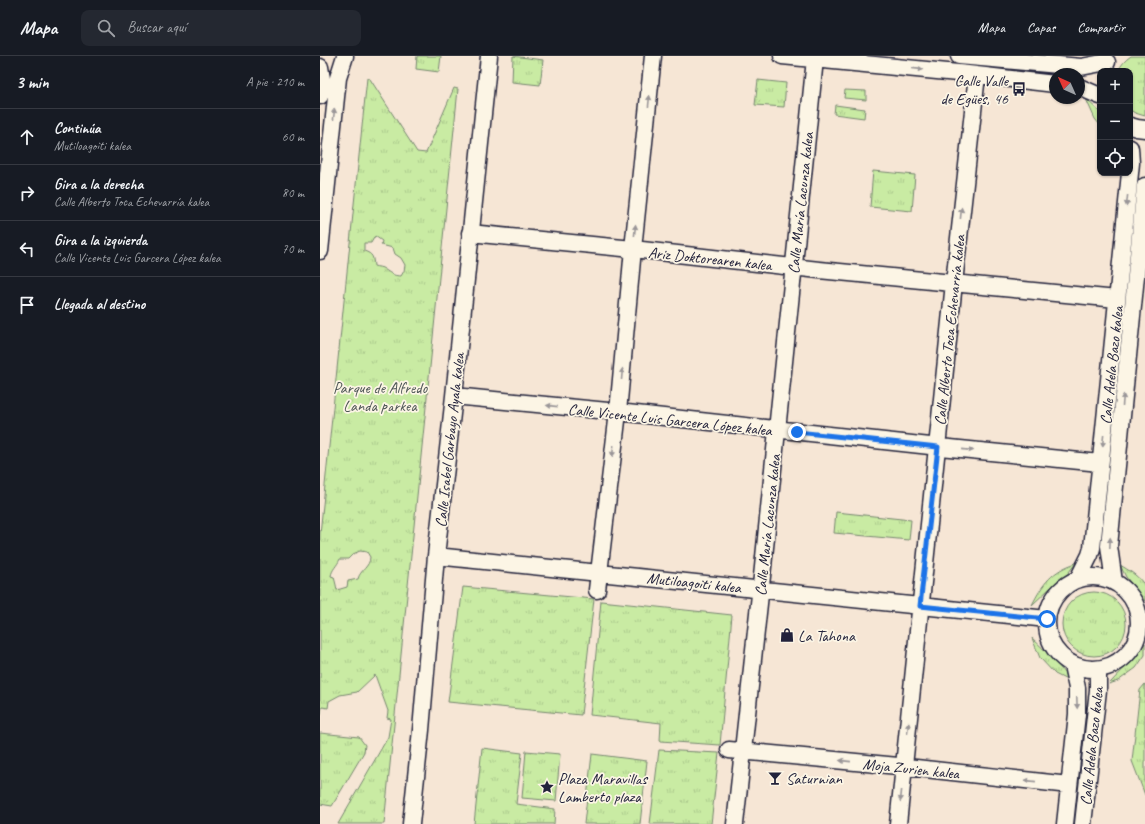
<!DOCTYPE html>
<html lang="es">
<meta charset="utf-8">
<style>
:root{--surface:#171b24;--page:#242831;--text:#f1f3f6;--muted:#9ea1a6;--line:#363941}
body{margin:0;font-family:Caveat,sans-serif;background:var(--page);color:var(--text)}
.controls{position:absolute;right:12px;top:12px;display:grid;overflow:hidden;border-radius:8px;box-shadow:0 1px 3px #0004}
.controls button{width:36px;height:36px;display:grid;place-items:center;padding:0;border:0;border-bottom:1px solid var(--line);background:var(--surface);color:var(--text);font:20px sans-serif}
.compass{position:absolute;left:729px;top:12px;width:36px;height:36px;border-radius:50%;background:var(--surface);box-shadow:0 1px 3px #0004;rotate:315deg}
.stop{position:absolute;width:12px;height:12px;margin:-9px;border:3px solid #1a73e8;border-radius:50%;background:#fff}
.stop.end{background:#1a73e8;border-color:#fff;box-shadow:0 1px 4px #0008}
.list{margin:0;padding:0;list-style:none}
h2{display:flex;justify-content:space-between;align-items:center;height:52px;margin:0;padding:0 16px;font-size:17px}
h2 small{font-size:13px;font-weight:400;color:var(--muted)}
.list li{display:grid;grid-template-columns:26px 1fr auto;gap:12px;align-items:center;box-sizing:border-box;height:56px;padding:0 16px;border-top:1px solid var(--line)}
.list b{display:block;font-size:15px;white-space:nowrap}
.list p{margin:0;font-size:13px;white-space:nowrap;color:var(--muted)}
.list em{font-size:13px;font-style:normal;color:var(--muted)}
.icon{flex:none;width:22px;height:22px;fill:none;stroke:currentColor;stroke-width:2;stroke-linecap:round;stroke-linejoin:round}
.map{position:relative;flex:none;width:825px;height:768px;overflow:hidden}
header{display:flex;align-items:center;gap:24px;box-sizing:border-box;height:56px;padding:0 20px;background:var(--surface);border-bottom:1px solid var(--line)}
header strong{font-size:19px}
nav{display:flex;gap:22px;margin-inline-start:auto;font-size:14px}
.search{width:280px;height:36px;background:var(--page);display:flex;align-items:center;gap:10px;box-sizing:border-box;padding:0 14px;border-radius:8px;color:var(--muted);font-size:15px}
main{display:flex}
aside{flex:1;background:var(--surface)}
.map>svg:first-child{display:block}
</style>
<header>
<strong>Mapa</strong>
<div class="search"><svg class="icon" aria-label="search" viewBox="0 0 24 24"><circle cx="10" cy="10" r="6"/><path d="M15 15l6 6"/></svg>Buscar aquí</div>
<nav><a>Mapa</a><a>Capas</a><a>Compartir</a></nav>
</header>
<main>
<aside>
<h2>3 min<small>A pie · 210 m</small></h2>
<ul class="list">
<li><svg class="icon" aria-label="ahead" viewBox="0 0 24 24"><path d="M12 20V5M6 11l6-6 6 6"/></svg><div><b>Continúa</b><p>Mutiloagoiti kalea</p></div><em>60 m</em></li>
<li><svg class="icon" aria-label="right" viewBox="0 0 24 24"><path d="M7 20v-9h11M14 6l5 5-5 5"/></svg><div><b>Gira a la derecha</b><p>Calle Alberto Toca Echevarría kalea</p></div><em>80 m</em></li>
<li><svg class="icon" aria-label="left" viewBox="0 0 24 24"><path d="M17 20v-9H6M10 6l-5 5 5 5"/></svg><div><b>Gira a la izquierda</b><p>Calle Vicente Luis Garcera López kalea</p></div><em>70 m</em></li>
<li><svg class="icon" aria-label="arrive" viewBox="0 0 24 24"><path d="M6 21V4h12l-3 4 3 4H6"/></svg><div><b>Llegada al destino</b></div></li>
</ul>
</aside>
<div class="map">
<svg width="825" height="768" viewBox="0 0 825 768">
<defs>
<pattern id="grass-tufts" width="24" height="20" patternUnits="userSpaceOnUse"><rect width="24" height="20" fill="#c9eba3"/><path d="M3 7l-1-3M5 7V3M7 7l1-3M15 17l-1-3M17 17v-4M19 17l1-3" fill="none" stroke="#acc98d"/></pattern>
</defs>
<rect width="100%" height="100%" fill="#f6e6d5"/>
<filter id="ink" filterUnits="userSpaceOnUse"><feTurbulence type="fractalNoise" baseFrequency=".025" numOctaves="2"/><feDisplacementMap in="SourceGraphic" scale="8" xChannelSelector="R" yChannelSelector="G"/><feConvolveMatrix kernelMatrix="1 2 1 2 8 2 1 2 1" color-interpolation-filters="sRGB"/></filter>
<g filter="url(#ink)">
<path fill="url(#grass-tufts)" stroke="#76866f" fill-rule="evenodd" d="M 97,0 L 121,0 L 119,16 L 96,13 Z
M 193,0 L 223,4 L 220,29 L 192,26 Z
M 811,0 L 825,0 L 825,60 L 815,57 L 810,54 L 810,15 L 798,15 C 801,9 805,4 811,0 Z
M 47,22 L 50,23 L 97,96 L 106,97 L 134,32 L 138,33 L 64,768 L 18,768 L 68,681 L 71,663 L 67,662 L 68,655 L 55,619 L 37,636 L 20,639 L 9,645 L 8,652 L 2,651 L 1,659 L 0,659 L 0,478 ZM 55,180 L 62,185 L 61,189 L 73,192 L 75,198 L 81,202 L 85,209 L 84,215 L 81,220 C 73,220 70,217 64,213 C 62,211 57,211 54,210 C 53,201 53,198 44,195 L 44,187 L 51,187 ZM 40,495 L 47,496 L 50,501 C 50,511 40,514 38,523 L 28,525 L 27,531 L 17,534 L 16,529 L 14,521 L 11,520 C 12,513 17,510 20,503 L 28,503 L 33,498 Z
M 438,24 L 466,27 L 464,51 L 435,49 Z
M 525,34 L 546,35 L 546,44 L 524,42 Z
M 766,43 L 780,56 L 780,69 L 775,63 Z
M 515,49 L 545,53 L 544,62 L 514,58 Z
M 553,115 L 595,119 L 592,155 L 550,151 Z
M 516,456 L 591,464 L 589,484 L 514,477 Z
M 756,507 L 745,521 L 730,532 L 712,549 C 723,527 732,515 756,507 Z
M 800,509 C 807,513 822,522 825,531 C 825,535 825,541 825,545 L 806,521 Z
M 143,531 L 274,543 L 261,659 L 128,646 Z
M742 568a32 32 0 1 1 64 0a32 32 0 1 1-64 0Z
M 281,545 L 412,559 L 400,689 L 340,685 L 341,667 L 270,659 Z
M 712,582 C 726,595 740,609 749,625 L 735,618 L 720,602 Z
M 825,587 L 825,599 L 816,612 L 798,625 L 789,628 L 815,601 Z
M 825,628 L 825,739 L 812,705 L 820,634 Z
M 0,677 L 39,681 L 45,689 L 44,696 L 12,750 L 0,748 Z
M 162,692 L 202,697 L 196,748 L 235,753 L 234,768 L 154,768 Z
M 339,694 L 399,697 L 391,768 L 330,768 Z
M 206,695 L 240,698 L 236,745 L 202,742 Z
M 272,698 L 327,705 L 320,768 L 264,768 Z"/>
<g fill="none" stroke-linecap="round" stroke-linejoin="round">
<defs>
<path id="minor" d="M 462,0 L 648,18 L 735,28
M 639,0 L 761,11 L 787,6
M 0,11 L 2,23 L 0,40
M 759,31 L 780,40
M 810,70 L 817,72 L 825,73
M 150,177 L 313,193 L 499,214 L 797,243
M 0,195 L 18,22 L 25,0
M 134,340 L 298,356 L 610,390 L 780,407
M 116,500 L 279,517 L 727,563
M727 567a46 46 0 1 1 92 0a46 46 0 1 1-92 0Z
M 758,523 L 770,499 L 772,492 L 811,107 L 810,92
M 794,526 L 789,490 L 825,130
M 277,534 L 298,356 L 313,193 L 333,0
M 409,694 L 578,710 L 749,729
M 91,768 L 101,674 L 116,500 L 134,340 L 169,0
M 415,768 L 443,511 L 495,3
M 578,768 L 634,227 L 657,19
M 745,768 L 757,658 L 757,632 L 752,609
M 763,768 L 778,634 L 778,613"/>
</defs>
<use href="#minor" stroke="#22223b" stroke-width="19"/>
<use href="#minor" stroke="#fcf5e5" stroke-width="16"/>
</g>
<defs><path id="oneway-solid" d="M-6-.8H1V-3.2L6.5 0L1 3.2V.8H-6Z"/></defs>
<g fill="#9a9698">
<use href="#oneway-solid" transform="translate(598 13) rotate(6)"/>
<use href="#oneway-solid" transform="translate(329 45) rotate(-84)"/>
<use href="#oneway-solid" transform="translate(14 58) rotate(-84)"/>
<use href="#oneway-solid" transform="translate(807 145) rotate(96)"/>
<use href="#oneway-solid" transform="translate(641 157) rotate(-84)"/>
<use href="#oneway-solid" transform="translate(315 174) rotate(-84)"/>
<use href="#oneway-solid" transform="translate(302 318) rotate(-85)"/>
<use href="#oneway-solid" transform="translate(803 344) rotate(-85)"/>
<use href="#oneway-solid" transform="translate(232 350) rotate(-174)"/>
<use href="#oneway-solid" transform="translate(783 385) rotate(96)"/>
<use href="#oneway-solid" transform="translate(648 394) rotate(6)"/>
<use href="#oneway-solid" transform="translate(293 395) rotate(97)"/>
<use href="#oneway-solid" transform="translate(790 487) rotate(-88)"/>
<use href="#oneway-solid" transform="translate(757 647) rotate(88)"/>
<use href="#oneway-solid" transform="translate(588 672) rotate(-84)"/>
<use href="#oneway-solid" transform="translate(525 705) rotate(-174)"/>
<use href="#oneway-solid" transform="translate(710 725) rotate(-174)"/>
<use href="#oneway-solid" transform="translate(581 740) rotate(96)"/>
</g>
</g>
<g fill="none" stroke-linecap="round" stroke-linejoin="round" filter="url(#ink)">
<path stroke="#1a73e8" stroke-width="5" d="M 477,376 L 618,391 L 600,550 L 727,563"/>
</g>
<defs>
<symbol id="bus-bare" viewBox="-9 -9 18 18"><path d="M-5-6H5V4H4V6H2V4H-2V6H-4V4H-5ZM-3.5-4V0h7V-4ZM-3.5 1.2v1.5H-2V1.2ZM2 1.2v1.5H3.5V1.2Z" fill="#22223b" stroke="#fcf5e5" stroke-width="2.5" paint-order="stroke"/></symbol>
<symbol id="shop-bare" viewBox="-9 -9 18 18"><path d="M-5-2.5h2.3a2.7 3.5 0 0 1 5.4 0H5L5.5 6h-11ZM-1.5-2.5h3a1.5 2.3 0 0 0-3 0Z" fill="#22223b" stroke="#fcf5e5" stroke-width="2.5" paint-order="stroke"/></symbol>
<symbol id="bar-bare" viewBox="-9 -9 18 18"><path d="M-6-5H6L.8 .8V4.5H3.5V6h-7V4.5H-.8V.8Z" fill="#22223b" stroke="#fcf5e5" stroke-width="2.5" paint-order="stroke"/></symbol>
<symbol id="sight-bare" viewBox="-9 -9 18 18"><path d="M0-6L1.8-2.2L6-1.7L2.9 1.2L3.7 5.4L0 3.3L-3.7 5.4L-2.9 1.2L-6-1.7L-1.8-2.2Z" fill="#22223b" stroke="#fcf5e5" stroke-width="2.5" paint-order="stroke"/></symbol>
</defs>
<g fill-rule="evenodd">
<use href="#bus-bare" x="689" y="23" width="20" height="20"/>
<use href="#shop-bare" x="457" y="569" width="20" height="20"/>
<use href="#bar-bare" x="445" y="712" width="20" height="20"/>
<use href="#sight-bare" x="217" y="721" width="20" height="20"/>
</g>
<g text-anchor="middle" stroke-width="3.5" stroke-linejoin="round" paint-order="stroke">
<g font-size="16" fill="#22223b" stroke="#fcf5e5" text-anchor="start">
<text x="688" y="30" text-anchor="end">Calle Valle<tspan x="688" dy="18">de Egües, 46</tspan></text>
<text x="478" y="585">La Tahona</text>
<text x="238" y="728">Plaza Maravillas<tspan x="238" dy="18">Lamberto plaza</tspan></text>
<text x="466" y="728">Saturnian</text>
</g>
<g font-size="16" fill="#22223b" stroke="#fcf5e5">
<text transform="translate(480 147) rotate(-84)" y="6">Calle María Lacunza kalea</text>
<text transform="translate(390 202) rotate(6)" y="6">Ariz Doktorearen kalea</text>
<text transform="translate(629 274) rotate(-84)" y="6">Calle Alberto Toca Echevarría kalea</text>
<text transform="translate(791 309) rotate(-84)" y="6">Calle Adela Bazo kalea</text>
<text transform="translate(350 363) rotate(6)" y="6">Calle Vicente Luis Garcera López kalea</text>
<text transform="translate(129 384) rotate(-84)" y="6">Calle Isabel Garbayo Ayala kalea</text>
<text transform="translate(447 469) rotate(-84)" y="6">Calle María Lacunza kalea</text>
<text transform="translate(374 526) rotate(6)" y="6">Mutiloagoiti kalea</text>
<text transform="translate(771 690) rotate(-84)" y="6">Calle Adela Bazo kalea</text>
<text transform="translate(591 712) rotate(6)" y="6">Moja Zurien kalea</text>
</g>
<g font-size="16" fill="#4c5455" stroke="#fcf5e5">
<text x="60" y="337">Parque de Alfredo<tspan x="60" dy="18">Landa parkea</tspan></text>
</g>
</g>
</svg>
<div class="controls">
<button>+</button>
<button>−</button>
<button><svg class="icon" aria-label="locate" viewBox="0 0 24 24"><circle cx="12" cy="12" r="6"/><path d="M12 2v4M12 18v4M2 12h4M18 12h4"/></svg></button>
</div>
<svg class="compass" viewBox="-18 -18 36 36"><path d="M0-13l5 13h-10z" fill="#e53935"/><path d="M0 13l5-13h-10z" fill="#9ea1a6"/></svg>
<div class="stop" style="left:727px;top:563px"></div>
<div class="stop end" style="left:477px;top:376px"></div>
</div>
</main>
